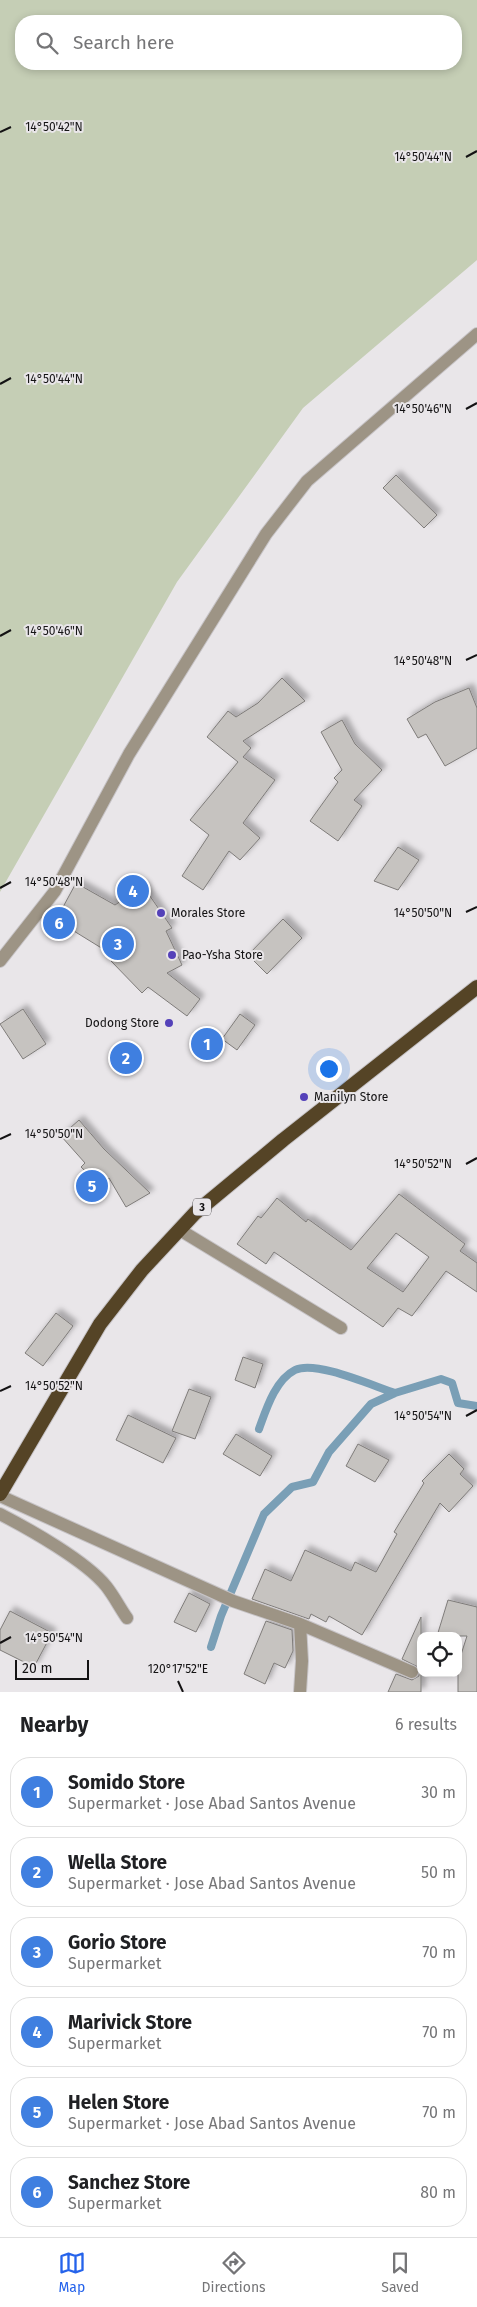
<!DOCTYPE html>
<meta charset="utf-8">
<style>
:root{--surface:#fff;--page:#f2f2f2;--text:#202124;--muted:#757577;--line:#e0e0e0;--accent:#2563eb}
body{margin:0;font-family:"Fira Sans",sans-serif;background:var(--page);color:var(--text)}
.controls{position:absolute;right:15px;bottom:15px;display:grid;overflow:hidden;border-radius:10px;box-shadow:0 2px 8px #0003}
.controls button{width:45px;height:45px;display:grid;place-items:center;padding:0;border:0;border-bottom:1px solid var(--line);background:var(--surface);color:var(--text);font:25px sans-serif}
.scale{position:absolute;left:15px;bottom:12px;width:74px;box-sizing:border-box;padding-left:5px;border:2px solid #141314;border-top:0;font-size:14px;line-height:18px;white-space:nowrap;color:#141314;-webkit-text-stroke:4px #e9e6e9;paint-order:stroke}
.you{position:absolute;left:328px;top:1068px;width:18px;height:18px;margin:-12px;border:4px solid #fff;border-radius:50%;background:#1a73e8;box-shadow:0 0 0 8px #1a73e833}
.badge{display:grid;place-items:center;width:32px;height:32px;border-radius:50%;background:var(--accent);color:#fff;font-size:16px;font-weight:700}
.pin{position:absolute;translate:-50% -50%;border:2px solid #fff;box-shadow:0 1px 5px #0006}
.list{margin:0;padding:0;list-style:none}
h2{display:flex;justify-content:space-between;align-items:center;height:65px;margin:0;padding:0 20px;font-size:21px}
h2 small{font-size:16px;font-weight:400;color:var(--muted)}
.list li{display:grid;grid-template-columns:32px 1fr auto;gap:15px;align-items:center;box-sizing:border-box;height:70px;margin:0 10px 10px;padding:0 10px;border:1px solid var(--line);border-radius:20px}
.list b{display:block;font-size:19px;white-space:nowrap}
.list p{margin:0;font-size:16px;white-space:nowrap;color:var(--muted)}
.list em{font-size:16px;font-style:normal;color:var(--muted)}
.icon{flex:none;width:28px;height:28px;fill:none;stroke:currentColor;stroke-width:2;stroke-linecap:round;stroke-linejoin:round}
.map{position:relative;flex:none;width:477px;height:1692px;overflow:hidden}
.search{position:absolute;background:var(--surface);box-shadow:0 2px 8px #0003;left:15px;right:15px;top:15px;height:55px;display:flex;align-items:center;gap:12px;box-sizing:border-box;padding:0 18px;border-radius:20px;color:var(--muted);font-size:19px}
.sheet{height:545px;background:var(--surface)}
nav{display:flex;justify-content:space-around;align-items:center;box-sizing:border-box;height:70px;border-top:1px solid var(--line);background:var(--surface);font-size:14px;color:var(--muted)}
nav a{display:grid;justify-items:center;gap:2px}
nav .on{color:var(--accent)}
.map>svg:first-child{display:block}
</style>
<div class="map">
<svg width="477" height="1692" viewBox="0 0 477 1692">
<defs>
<filter id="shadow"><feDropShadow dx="4.5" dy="-4.5" stdDeviation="2.5" flood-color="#0004"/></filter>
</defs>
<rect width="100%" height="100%" fill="#e9e6e9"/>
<path fill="#c5ceb5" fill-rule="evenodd" d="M 0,0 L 477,0 L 477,260 L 303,408 L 177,582 L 0,892 ZM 21,21 L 456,21 L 456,64 L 21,64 Z"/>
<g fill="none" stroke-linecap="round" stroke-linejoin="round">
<path stroke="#7a9fb6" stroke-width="8" d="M 259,1429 C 266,1410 275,1380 295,1370 C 316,1360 373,1386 395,1393
M 211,1647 L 221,1616 L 264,1514 L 292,1487 L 313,1482 L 329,1452 L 371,1404 L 395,1393 L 441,1379 L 452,1383 L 458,1403 L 477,1406"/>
</g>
<path fill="#c6c3c0" stroke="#7f7c7a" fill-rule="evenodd" filter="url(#shadow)" d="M 396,475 L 437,515 L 424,528 L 383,488 Z
M 282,678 L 305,701 L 243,741 L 251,748 L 243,757 L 275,780 L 243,823 L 260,838 L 240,860 L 229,851 L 203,890 L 182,876 L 209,835 L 190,820 L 238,762 L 207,737 L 228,711 L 236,717 L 258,703 Z
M 469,688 L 477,708 L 477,748 L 445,766 L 426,734 L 418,738 L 407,719 L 435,702 Z
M 342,720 L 355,744 L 382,770 L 354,800 L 362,806 L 338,841 L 310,821 L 338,782 L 334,778 L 342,770 L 321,732 Z
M 398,847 L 419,860 L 398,890 L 374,881 Z
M 76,883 L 115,905 L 143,886 L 172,928 L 166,931 L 182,965 L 167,973 L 200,999 L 187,1016 L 148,987 L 142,993 L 111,961 L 116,957 L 56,920 Z
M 283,919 L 302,938 L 267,974 L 248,955 Z
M 23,1009 L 46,1044 L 23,1059 L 0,1024 Z
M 240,1014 L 255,1025 L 237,1050 L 222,1039 Z
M 79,1120 L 104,1149 L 150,1193 L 126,1207 L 109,1178 L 101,1186 L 81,1167 L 85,1163 L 61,1136 Z
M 399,1194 L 465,1244 L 460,1251 L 477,1263 L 477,1292 L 446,1271 L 412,1316 L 398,1308 L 383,1327 L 274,1252 L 266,1264 L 237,1244 L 258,1216 L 261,1218 L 277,1198 L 306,1222 L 308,1219 L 351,1250 ZM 396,1233 L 429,1257 L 403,1292 L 367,1268 Z
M 56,1313 L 73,1326 L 43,1366 L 25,1353 Z
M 243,1357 L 263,1364 L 255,1388 L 235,1380 Z
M 189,1389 L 211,1397 L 195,1439 L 172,1431 Z
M 128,1415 L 176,1438 L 163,1463 L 116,1440 Z
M 236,1434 L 272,1456 L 260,1476 L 223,1454 Z
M 358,1444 L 389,1460 L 375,1482 L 346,1466 Z
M 449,1454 L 464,1469 L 460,1474 L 473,1486 L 449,1512 L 440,1503 L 362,1635 L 329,1616 L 326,1622 L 311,1614 L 309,1619 L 252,1599 L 265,1569 L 291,1581 L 305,1550 L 351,1571 L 355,1562 L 376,1572 L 397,1534 L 394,1532 L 424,1483 L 422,1481 Z
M 189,1593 L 210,1604 L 196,1632 L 174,1622 Z
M 448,1600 L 477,1607 L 477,1692 L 458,1692 L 458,1664 L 467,1636 L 437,1636 Z
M 10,1611 L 52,1633 L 34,1667 L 0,1650 L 0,1630 Z
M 421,1617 L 421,1692 L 388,1692 L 396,1674 L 412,1680 L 419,1676 L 418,1667 L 402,1659 Z
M 266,1621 L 292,1630 L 293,1651 L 285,1668 L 274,1663 L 265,1684 L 244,1674 Z"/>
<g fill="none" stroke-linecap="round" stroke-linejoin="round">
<defs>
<path id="service" d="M 180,1230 L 341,1328
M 0,1514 C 29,1529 86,1561 106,1586 C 114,1596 120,1608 127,1618"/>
<path id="minor" d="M 0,961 L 55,891 L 129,754 L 266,534 L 307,481 L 477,334
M 0,1496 L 233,1601 L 300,1624 L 412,1672
M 300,1692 L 302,1661 L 300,1624"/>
<path id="trunk" d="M 0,1494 L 100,1324 L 142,1270 L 195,1213 L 283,1140 L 477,987"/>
</defs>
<use href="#service" stroke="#c7c4c7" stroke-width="14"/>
<use href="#minor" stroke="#c7c4c7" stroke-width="14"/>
<use href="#trunk" stroke="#c7c4c7" stroke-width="16"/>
<use href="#service" stroke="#9d9485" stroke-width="12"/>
<use href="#minor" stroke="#9d9485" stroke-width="12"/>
<use href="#trunk" stroke="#554426" stroke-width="14"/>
</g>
<path fill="none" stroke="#141314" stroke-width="2" d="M 0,132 L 11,127M 466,157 L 477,151M 0,384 L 11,378M 466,409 L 477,403M 0,636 L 11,630M 466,660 L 477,655M 0,888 L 11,882M 466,912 L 477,907M 0,1139 L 11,1134M 466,1164 L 477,1158M 0,1391 L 11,1386M 466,1416 L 477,1410M 0,1643 L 11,1637M 178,1681 L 183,1692"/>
<g fill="#5441b9" stroke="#e9e6e9" stroke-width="2">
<circle cx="161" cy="913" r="5"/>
<circle cx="172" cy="955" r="5"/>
<circle cx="169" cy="1023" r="5"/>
<circle cx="304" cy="1097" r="5"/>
</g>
<g text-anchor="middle" stroke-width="4" stroke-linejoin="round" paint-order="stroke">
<rect fill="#e9e6e9" stroke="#545254" stroke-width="1" x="193" y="1198.5" width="18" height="17" rx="4"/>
<g font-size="11" font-weight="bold" fill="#141314">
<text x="202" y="1211">3</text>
</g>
<g font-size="12" fill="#141314" stroke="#e9e6e9" text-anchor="start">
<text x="171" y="917">Morales Store</text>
<text x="182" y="959">Pao-Ysha Store</text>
<text x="159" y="1027" text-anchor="end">Dodong Store</text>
<text x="314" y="1101">Manilyn Store</text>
</g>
</g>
<g font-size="12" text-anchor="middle" fill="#141314" stroke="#e9e6e9" stroke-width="4" stroke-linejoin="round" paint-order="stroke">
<text x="54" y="131">14°50'42"N</text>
<text x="423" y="161">14°50'44"N</text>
<text x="54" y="383">14°50'44"N</text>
<text x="423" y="413">14°50'46"N</text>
<text x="54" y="635">14°50'46"N</text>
<text x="423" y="665">14°50'48"N</text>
<text x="54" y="886">14°50'48"N</text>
<text x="423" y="917">14°50'50"N</text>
<text x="54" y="1138">14°50'50"N</text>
<text x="423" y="1168">14°50'52"N</text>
<text x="54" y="1390">14°50'52"N</text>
<text x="423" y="1420">14°50'54"N</text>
<text x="54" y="1642">14°50'54"N</text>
<text x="178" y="1673">120°17'52"E</text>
</g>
</svg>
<div class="controls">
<button><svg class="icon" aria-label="locate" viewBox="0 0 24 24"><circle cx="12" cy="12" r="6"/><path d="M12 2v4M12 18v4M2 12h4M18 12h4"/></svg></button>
</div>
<div class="scale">20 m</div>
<div class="you"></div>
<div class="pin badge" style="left:207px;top:1044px;background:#3f7fe0">1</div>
<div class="pin badge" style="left:126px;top:1058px;background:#3f7fe0">2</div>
<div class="pin badge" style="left:118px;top:944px;background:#3f7fe0">3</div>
<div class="pin badge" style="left:133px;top:891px;background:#3f7fe0">4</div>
<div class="pin badge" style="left:92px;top:1186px;background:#3f7fe0">5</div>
<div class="pin badge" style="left:59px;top:923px;background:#3f7fe0">6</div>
<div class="search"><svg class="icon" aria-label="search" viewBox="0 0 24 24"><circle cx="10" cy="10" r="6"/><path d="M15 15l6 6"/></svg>Search here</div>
</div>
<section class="sheet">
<h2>Nearby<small>6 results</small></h2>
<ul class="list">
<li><span class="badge" style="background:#3f7fe0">1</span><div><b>Somido Store</b><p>Supermarket · Jose Abad Santos Avenue</p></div><em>30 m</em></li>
<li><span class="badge" style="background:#3f7fe0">2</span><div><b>Wella Store</b><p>Supermarket · Jose Abad Santos Avenue</p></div><em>50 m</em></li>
<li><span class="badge" style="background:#3f7fe0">3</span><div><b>Gorio Store</b><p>Supermarket</p></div><em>70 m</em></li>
<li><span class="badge" style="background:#3f7fe0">4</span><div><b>Marivick Store</b><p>Supermarket</p></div><em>70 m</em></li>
<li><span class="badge" style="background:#3f7fe0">5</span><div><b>Helen Store</b><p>Supermarket · Jose Abad Santos Avenue</p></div><em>70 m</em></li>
<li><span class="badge" style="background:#3f7fe0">6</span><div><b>Sanchez Store</b><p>Supermarket</p></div><em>80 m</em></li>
</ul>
</section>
<nav>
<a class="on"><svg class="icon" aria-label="map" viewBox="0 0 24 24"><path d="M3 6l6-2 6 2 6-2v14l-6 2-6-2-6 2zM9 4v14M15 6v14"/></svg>Map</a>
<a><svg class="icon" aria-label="directions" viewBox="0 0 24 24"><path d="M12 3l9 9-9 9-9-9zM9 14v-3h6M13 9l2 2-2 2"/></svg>Directions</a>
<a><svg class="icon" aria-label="saved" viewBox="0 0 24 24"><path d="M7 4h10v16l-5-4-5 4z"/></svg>Saved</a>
</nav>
